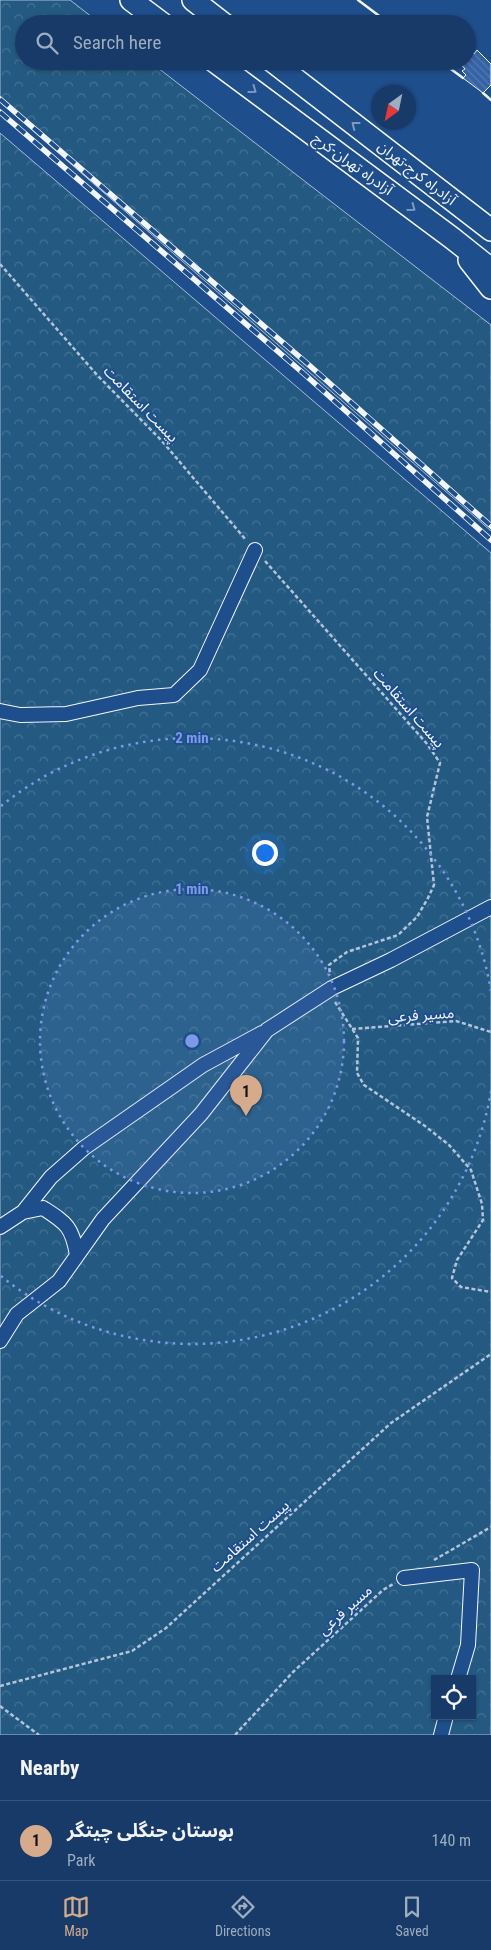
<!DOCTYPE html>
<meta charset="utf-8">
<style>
:root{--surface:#173a69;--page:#20416f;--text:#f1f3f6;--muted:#9eadc0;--line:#36547d;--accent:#d6ab8b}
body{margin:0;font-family:"Roboto Condensed","Noto Sans Arabic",sans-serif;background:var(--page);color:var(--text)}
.controls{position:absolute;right:15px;bottom:15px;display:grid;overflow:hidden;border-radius:0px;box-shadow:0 1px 4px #0004}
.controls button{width:45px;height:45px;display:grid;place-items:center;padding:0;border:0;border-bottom:1px solid var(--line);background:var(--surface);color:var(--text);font:25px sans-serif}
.compass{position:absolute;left:371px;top:85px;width:45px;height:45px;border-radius:50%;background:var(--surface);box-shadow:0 1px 4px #0004;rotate:213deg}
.you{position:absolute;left:264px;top:852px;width:18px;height:18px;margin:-12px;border:4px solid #fff;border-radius:50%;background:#1a73e8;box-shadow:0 0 0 8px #1a73e833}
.badge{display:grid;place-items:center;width:32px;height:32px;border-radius:50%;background:var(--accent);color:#111;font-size:16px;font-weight:700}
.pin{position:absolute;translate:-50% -41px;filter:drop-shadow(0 1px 2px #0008)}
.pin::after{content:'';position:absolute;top:26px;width:18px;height:15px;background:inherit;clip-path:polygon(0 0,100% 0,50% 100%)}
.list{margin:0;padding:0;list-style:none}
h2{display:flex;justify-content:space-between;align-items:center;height:65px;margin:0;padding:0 20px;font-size:21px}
h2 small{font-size:16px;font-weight:400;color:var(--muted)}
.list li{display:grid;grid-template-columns:32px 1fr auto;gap:15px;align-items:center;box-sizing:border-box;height:80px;padding:0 20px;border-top:1px solid var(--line)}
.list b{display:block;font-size:19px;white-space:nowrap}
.list p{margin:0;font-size:16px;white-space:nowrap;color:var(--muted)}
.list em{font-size:16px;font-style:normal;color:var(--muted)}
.icon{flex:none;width:28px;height:28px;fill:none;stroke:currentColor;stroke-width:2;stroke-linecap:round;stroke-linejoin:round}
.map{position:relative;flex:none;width:491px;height:1735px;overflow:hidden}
.search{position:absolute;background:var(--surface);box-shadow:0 1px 4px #0004;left:15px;right:15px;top:15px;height:55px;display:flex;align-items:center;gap:12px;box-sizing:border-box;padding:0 18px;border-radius:28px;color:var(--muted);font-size:19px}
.sheet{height:145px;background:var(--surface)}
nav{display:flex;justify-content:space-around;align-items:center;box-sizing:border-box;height:70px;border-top:1px solid var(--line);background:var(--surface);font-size:14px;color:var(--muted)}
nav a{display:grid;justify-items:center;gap:2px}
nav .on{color:var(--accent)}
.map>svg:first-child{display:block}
</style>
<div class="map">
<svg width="491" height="1735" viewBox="0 0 491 1735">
<defs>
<pattern id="forest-crowns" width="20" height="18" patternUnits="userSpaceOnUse" patternTransform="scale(1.25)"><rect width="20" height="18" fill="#245a82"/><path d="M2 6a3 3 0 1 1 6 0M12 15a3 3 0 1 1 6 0" fill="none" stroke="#447295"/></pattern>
<pattern id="building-back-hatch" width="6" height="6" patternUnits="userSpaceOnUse" patternTransform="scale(1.25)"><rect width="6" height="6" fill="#3563a3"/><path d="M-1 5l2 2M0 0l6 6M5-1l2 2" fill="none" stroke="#537ab1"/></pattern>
</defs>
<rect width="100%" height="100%" fill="#1f4e8c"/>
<path fill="url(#forest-crowns)" stroke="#a8bbd7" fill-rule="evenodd" d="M 0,0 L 70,0 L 101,24 L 24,24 L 24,61 L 149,61 L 491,325 L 491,531 L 0,102 Z
M 0,133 L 491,553 L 491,1735 L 0,1735 ZM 435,1679 L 472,1679 L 472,1716 L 435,1716 Z"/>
<path fill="url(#building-back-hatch)" stroke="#f2f6ff" d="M 467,47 L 474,54 L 477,50 L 491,64 L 491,85 L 483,93 L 463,78 L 466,75 L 462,71 L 465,69 L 458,61 L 467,61 Z"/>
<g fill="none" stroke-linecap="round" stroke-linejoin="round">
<defs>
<path id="minor" d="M 0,711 L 20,715 L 66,714 L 138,698 L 174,695 L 200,670 L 255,550
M 23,1212 L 43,1208 C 66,1223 72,1226 77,1255
M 0,1227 L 23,1212 L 51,1177 L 84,1148 L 203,1065 L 262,1033
M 0,1341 L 17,1314 L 59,1281 L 103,1219 L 201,1114 L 267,1030 L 332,988 L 391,960 L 491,907
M 404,1578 L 472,1570 L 468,1645 L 458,1679
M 441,1735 L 446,1716"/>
<path id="highway" d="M 131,0 L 163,24
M 193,0 L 224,24
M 214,61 L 452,238 L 491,269
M 272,61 L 491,230
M 469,260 L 491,288"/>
</defs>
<use href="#minor" stroke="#f2f6ff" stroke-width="16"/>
<use href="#highway" stroke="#f2f6ff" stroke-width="24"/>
<path stroke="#b3c4dc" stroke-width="2.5" stroke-dasharray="4 2.5" stroke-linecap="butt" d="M 0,264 L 97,375 L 162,441 L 246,540
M 265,561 L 428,745 L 440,763 L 427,817 L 434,885 L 428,898 L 417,917 L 398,935 L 347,952 L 329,965 L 330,975
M 335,1002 L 358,1038 L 357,1073 L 364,1085 L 425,1126 L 449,1145 L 471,1170 L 482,1204 L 483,1220 L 457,1260 L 452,1278 L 461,1287 L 491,1292
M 352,1029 L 456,1021 L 491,1032
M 434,1560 L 491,1527
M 0,1686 L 132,1651 L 166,1628 L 391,1423 L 491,1354
M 0,1706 L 39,1735
M 235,1735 L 293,1672 L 383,1590 L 395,1583"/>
<use href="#minor" stroke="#1f4e8c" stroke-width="14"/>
<use href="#highway" stroke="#1f4e8c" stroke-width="21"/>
<defs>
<path id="rail" d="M 0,99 L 309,365 L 491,526
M 0,112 L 303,373 L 491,540"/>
</defs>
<use href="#rail" stroke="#f2f6ff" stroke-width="5.5"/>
<use href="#rail" stroke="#1f4e8c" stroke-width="4" stroke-dasharray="11" stroke-linecap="butt"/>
<path stroke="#f2f6ff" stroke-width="2.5" d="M 358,0 L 390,24
M 440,61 L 463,78
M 483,93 L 491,100"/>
</g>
<defs><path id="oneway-chevron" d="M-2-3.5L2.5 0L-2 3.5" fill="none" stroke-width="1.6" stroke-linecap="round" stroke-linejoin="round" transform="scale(1.25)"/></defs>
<g stroke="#7e9ac0">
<use href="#oneway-chevron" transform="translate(253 90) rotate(36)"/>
<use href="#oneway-chevron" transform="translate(355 125) rotate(-142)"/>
<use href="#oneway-chevron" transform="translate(412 208) rotate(36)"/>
</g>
<circle cx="192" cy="1041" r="152" fill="#7d9aea" fill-opacity=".12"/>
<g fill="none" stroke="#7d9aea" stroke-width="2.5" stroke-dasharray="2.5 5">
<circle cx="192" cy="1041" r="152"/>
<path d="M491 1091A303 303 0 0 1 1 1276M1 806A303 303 0 0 1 491 991"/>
</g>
<g text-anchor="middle" stroke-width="4" stroke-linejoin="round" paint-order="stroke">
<g font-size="15" fill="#f2f6ff" stroke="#1f4e8c">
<text transform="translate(353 164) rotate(36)" y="5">آزادراه تهران-کرج</text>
<text transform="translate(417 173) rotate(38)" y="5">آزادراه کرج-تهران</text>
<text transform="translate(141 404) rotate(46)" y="5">پیست استقامت</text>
<text transform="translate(409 708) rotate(49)" y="5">پیست استقامت</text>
<text transform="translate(421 1015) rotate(-4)" y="5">مسیر فرعی</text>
<text transform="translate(250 1536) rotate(-42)" y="5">پیست استقامت</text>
<text transform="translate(345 1610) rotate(-42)" y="5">مسیر فرعی</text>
</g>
</g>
<circle cx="192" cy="1041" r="8" fill="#7d9aea" stroke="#1f4e8c" stroke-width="2.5"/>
<g font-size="15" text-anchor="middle" font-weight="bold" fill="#7d9aea" stroke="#1f4e8c" stroke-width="4" stroke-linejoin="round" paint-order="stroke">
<text x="192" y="743">2 min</text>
<text x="192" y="894">1 min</text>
</g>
</svg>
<div class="controls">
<button><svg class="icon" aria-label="locate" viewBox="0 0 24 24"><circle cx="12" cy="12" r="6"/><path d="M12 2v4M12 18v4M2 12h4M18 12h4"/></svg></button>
</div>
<svg class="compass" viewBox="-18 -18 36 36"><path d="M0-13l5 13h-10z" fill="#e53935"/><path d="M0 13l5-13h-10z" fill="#9eadc0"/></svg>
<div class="you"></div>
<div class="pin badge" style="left:246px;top:1116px">1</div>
<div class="search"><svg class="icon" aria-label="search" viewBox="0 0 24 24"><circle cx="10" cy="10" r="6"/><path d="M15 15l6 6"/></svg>Search here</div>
</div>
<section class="sheet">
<h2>Nearby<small></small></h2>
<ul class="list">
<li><span class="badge">1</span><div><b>بوستان جنگلی چیتگر</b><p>Park</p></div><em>140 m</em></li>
</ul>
</section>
<nav>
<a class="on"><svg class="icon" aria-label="map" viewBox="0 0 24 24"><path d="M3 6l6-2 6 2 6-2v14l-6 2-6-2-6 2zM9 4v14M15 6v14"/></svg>Map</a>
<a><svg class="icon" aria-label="directions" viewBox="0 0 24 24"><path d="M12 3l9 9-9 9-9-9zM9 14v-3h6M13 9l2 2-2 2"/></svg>Directions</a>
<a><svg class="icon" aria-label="saved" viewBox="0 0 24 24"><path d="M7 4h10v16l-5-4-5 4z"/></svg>Saved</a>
</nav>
